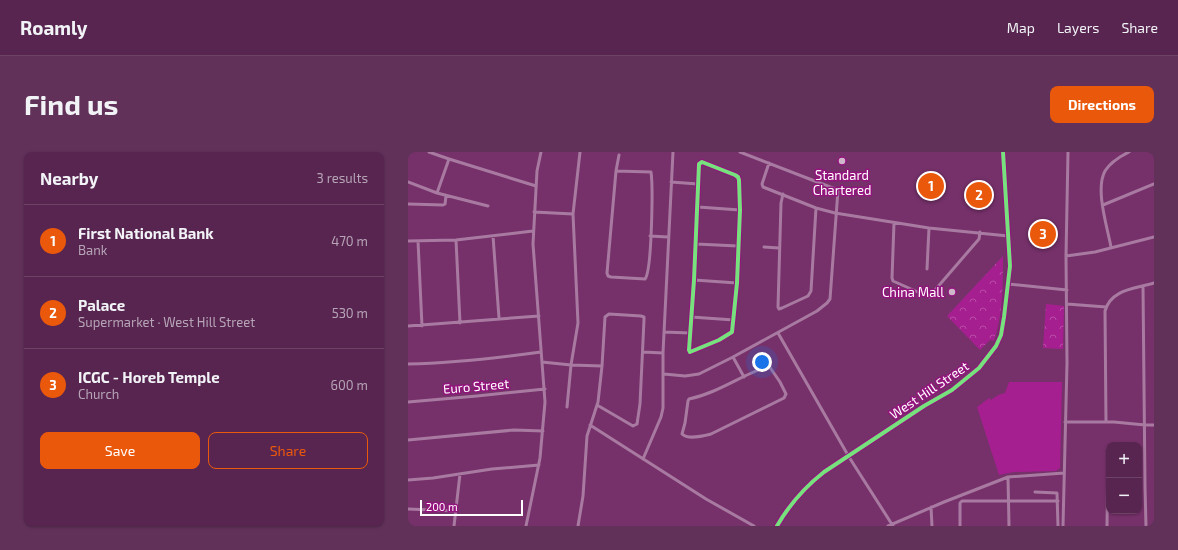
<!DOCTYPE html>
<meta charset="utf-8">
<style>
:root{--surface:#582550;--page:#61315a;--text:#f1f3f6;--muted:#b7a5b7;--line:#6d4267;--accent:#ea580c}
body{margin:0;font-family:"Exo 2",sans-serif;background:var(--page);color:var(--text)}
.controls{position:absolute;right:12px;bottom:12px;display:grid;overflow:hidden;border-radius:8px;box-shadow:0 1px 3px #0004}
.controls button{width:36px;height:36px;display:grid;place-items:center;padding:0;border:0;border-bottom:1px solid var(--line);background:var(--surface);color:var(--text);font:20px sans-serif}
.scale{position:absolute;left:12px;bottom:10px;width:103px;box-sizing:border-box;padding-left:4px;border:2px solid #fff;border-top:0;font-size:11px;line-height:14px;white-space:nowrap;color:#fff;-webkit-text-stroke:3px #93147d;paint-order:stroke}
.you{position:absolute;left:354px;top:210px;width:14px;height:14px;margin:-10px;border:3px solid #fff;border-radius:50%;background:#1a73e8;box-shadow:0 0 0 6px #1a73e833}
.badge{display:grid;place-items:center;width:26px;height:26px;border-radius:50%;background:var(--accent);color:#fff;font-size:13px;font-weight:700}
.pin{position:absolute;translate:-50% -50%;border:2px solid #fff;box-shadow:0 1px 4px #0006}
.list{margin:0;padding:0;list-style:none}
h2{display:flex;justify-content:space-between;align-items:center;height:52px;margin:0;padding:0 16px;font-size:17px}
h2 small{font-size:13px;font-weight:400;color:var(--muted)}
.list li{display:grid;grid-template-columns:26px 1fr auto;gap:12px;align-items:center;box-sizing:border-box;height:72px;padding:0 16px;border-top:1px solid var(--line)}
.list b{display:block;font-size:15px;white-space:nowrap}
.list p{margin:0;font-size:13px;white-space:nowrap;color:var(--muted)}
.list em{font-size:13px;font-style:normal;color:var(--muted)}
.actions{display:flex;gap:8px;padding:12px 16px}
.actions a{flex:1;padding:9px 0;border:1px solid var(--accent);border-radius:8px;text-align:center;font-size:14px;color:var(--accent)}
.actions .main{background:var(--accent);color:#fff}
.map{position:relative;flex:none;width:746px;height:374px;overflow:hidden;border-radius:8px}
header{display:flex;align-items:center;gap:24px;box-sizing:border-box;height:56px;padding:0 20px;background:var(--surface);border-bottom:1px solid var(--line)}
header strong{font-size:19px}
nav{display:flex;gap:22px;margin-inline-start:auto;font-size:14px}
.intro{display:flex;align-items:center;justify-content:space-between;box-sizing:border-box;height:96px;padding:0 24px}
h1{margin:0;font-size:28px}
.button{padding:10px 18px;border-radius:8px;background:var(--accent);color:#fff;font-size:14px;font-weight:700}
main{display:flex;gap:24px;padding:0 24px}
aside{flex:1;background:var(--surface);border-radius:8px;box-shadow:0 1px 3px #0004}
.map>svg:first-child{display:block}
</style>
<header>
<strong>Roamly</strong>
<nav><a>Map</a><a>Layers</a><a>Share</a></nav>
</header>
<div class="intro"><h1>Find us</h1><a class="button">Directions</a></div>
<main>
<aside>
<h2>Nearby<small>3 results</small></h2>
<ul class="list">
<li><span class="badge">1</span><div><b>First National Bank</b><p>Bank</p></div><em>470 m</em></li>
<li><span class="badge">2</span><div><b>Palace</b><p>Supermarket · West Hill Street</p></div><em>530 m</em></li>
<li><span class="badge">3</span><div><b>ICGC - Horeb Temple</b><p>Church</p></div><em>600 m</em></li>
</ul>
<div class="actions"><a class="main">Save</a><a>Share</a></div>
</aside>
<div class="map">
<svg width="746" height="374" viewBox="0 0 746 374">
<defs>
<pattern id="forest-crowns" width="20" height="18" patternUnits="userSpaceOnUse"><rect width="20" height="18" fill="#a61f90"/><path d="M2 6a3 3 0 1 1 6 0M12 15a3 3 0 1 1 6 0" fill="none" stroke="#b84ca6"/></pattern>
</defs>
<rect width="100%" height="100%" fill="#76316a"/>
<path fill="#a61f90" d="M 601,230 L 654,230 L 652,316 L 648,319 L 606,320 L 591,323 L 569,255 L 581,246 L 583,248 L 590,243 L 597,241 Z"/>
<path fill="url(#forest-crowns)" d="M 595,104 C 595,133 595,161 586,189 L 582,188 L 572,198 L 539,164 Z
M 638,152 L 656,154 L 655,197 L 635,196 Z"/>
<g fill="none" stroke-linecap="round" stroke-linejoin="round">
<path stroke="#a97aa1" stroke-width="3" d="M 21,0 L 41,7 L 128,34
M 294,10 L 327,23 L 330,25 L 331,28 L 332,58 L 329,131 L 324,180 L 311,188 L 282,200 L 281,198 L 286,128 L 291,12 Z
M 361,11 L 354,32 L 355,35 L 408,56 L 427,61 L 521,76 L 600,84
M 208,19 L 243,20 C 245,34 244,119 237,127 L 203,125 L 200,124 L 199,121 L 208,19 L 211,3
M 0,30 L 29,41 L 80,54
M 263,30 L 290,32
M 29,41 L 41,7
M 375,42 L 373,51 L 370,155 L 371,157 L 374,156 L 400,144 L 403,139 L 408,56
M 0,52 L 35,53 L 37,52 L 38,44
M 695,53 L 746,32
M 290,55 L 332,58
M 126,60 L 165,62
M 486,71 L 484,126 L 485,129 L 521,145 L 571,87 L 572,80
M 85,84 L 91,166
M 242,84 L 260,85
M 48,88 L 52,171
M 0,89 L 48,88 L 125,79
M 10,89 L 14,174
M 288,92 L 330,94
M 356,95 L 371,96
M 703,95 C 699,74 687,37 697,19 C 702,11 713,4 721,0
M 658,104 L 687,100 L 746,85
M 519,117 L 521,76
M 286,128 L 329,131
M 600,132 L 659,138
M 735,134 L 737,334 L 738,374
M 659,152 L 698,155
M 283,165 L 326,168
M 0,174 L 131,164
M 256,180 L 282,181
M 370,181 L 441,305 L 485,374
M 235,200 L 255,201
M 325,205 L 336,225
M 134,210 L 163,213 L 194,214
M 0,212 C 44,211 89,206 133,200
M 361,214 L 372,230 L 378,242 L 376,246 L 303,282 C 295,284 280,288 274,282 L 277,271 L 280,249 L 281,247 C 310,241 333,223 361,214 Z
M 256,222 L 277,224 L 291,222 L 325,205 L 409,159 L 419,151 L 422,147 L 430,38 L 332,0
M 0,250 L 69,244 L 137,237
M 159,255 L 163,213 L 170,171 L 165,62 L 172,0
M 657,270 L 706,270 L 737,273 L 746,273
M 698,270 L 697,159 C 703,137 727,137 746,131
M 182,273 L 298,347 L 346,374
M 0,288 L 106,278 L 135,279
M 235,307 L 253,265 L 255,256 L 255,201 L 265,0
M 600,325 L 601,374
M 0,328 L 25,326 L 84,317 L 131,313
M 627,340 L 649,341 L 650,374
M 523,355 L 524,374
M 0,357 L 48,359
M 46,374 L 52,322
M 118,374 L 132,306 L 137,250 L 125,92 L 129,19 L 133,0
M 170,374 L 175,344 L 179,284 L 190,250 L 194,214 L 197,165 L 201,162 L 233,164 L 236,165 L 236,168 L 232,252 L 229,272 L 225,274 L 189,253
M 369,374 C 381,353 397,335 416,320 L 516,254 L 544,238 L 571,216 L 588,194 L 593,183 L 596,165 L 602,114 L 595,0
M 480,374 L 536,350 L 600,325 L 656,321
M 552,374 L 552,351 L 554,349 L 650,349
M 655,374 L 659,211 L 658,104 L 660,0
M 699,374 L 700,296"/>
<defs>
<path id="cycleway" d="M 294,10 L 327,23 L 330,25 L 331,28 L 332,58 L 329,131 L 324,180 L 311,188 L 282,200 L 281,198 L 286,128 L 291,12 Z
M 369,374 C 381,353 397,335 416,320 L 516,254 L 544,238 L 571,216 L 588,194 L 593,183 L 596,165 L 602,114 L 595,0"/>
</defs>
<use href="#cycleway" stroke="#93147d" stroke-width="6"/>
<use href="#cycleway" stroke="#77e17e" stroke-width="4"/>
</g>
<g fill="#cfb7cb" stroke="#93147d" stroke-width="1.5">
<circle cx="434" cy="9" r="4"/>
<circle cx="544" cy="140" r="4"/>
</g>
<g text-anchor="middle" stroke-width="3" stroke-linejoin="round" paint-order="stroke">
<g font-size="13" fill="#fff" stroke="#93147d">
<text x="434" y="28">Standard<tspan x="434" dy="15">Chartered</tspan></text>
<text x="536" y="145" text-anchor="end">China Mall</text>
</g>
<g font-size="13" fill="#fff" stroke="#93147d">
<text transform="translate(68 234) rotate(-5)" y="5">Euro Street</text>
<text transform="translate(521 238) rotate(-34)" y="5">West Hill Street</text>
</g>
</g>
</svg>
<div class="controls">
<button>+</button>
<button>−</button>
</div>
<div class="scale">200 m</div>
<div class="you"></div>
<div class="pin badge" style="left:523px;top:34px">1</div>
<div class="pin badge" style="left:571px;top:43px">2</div>
<div class="pin badge" style="left:635px;top:82px">3</div>
</div>
</main>
